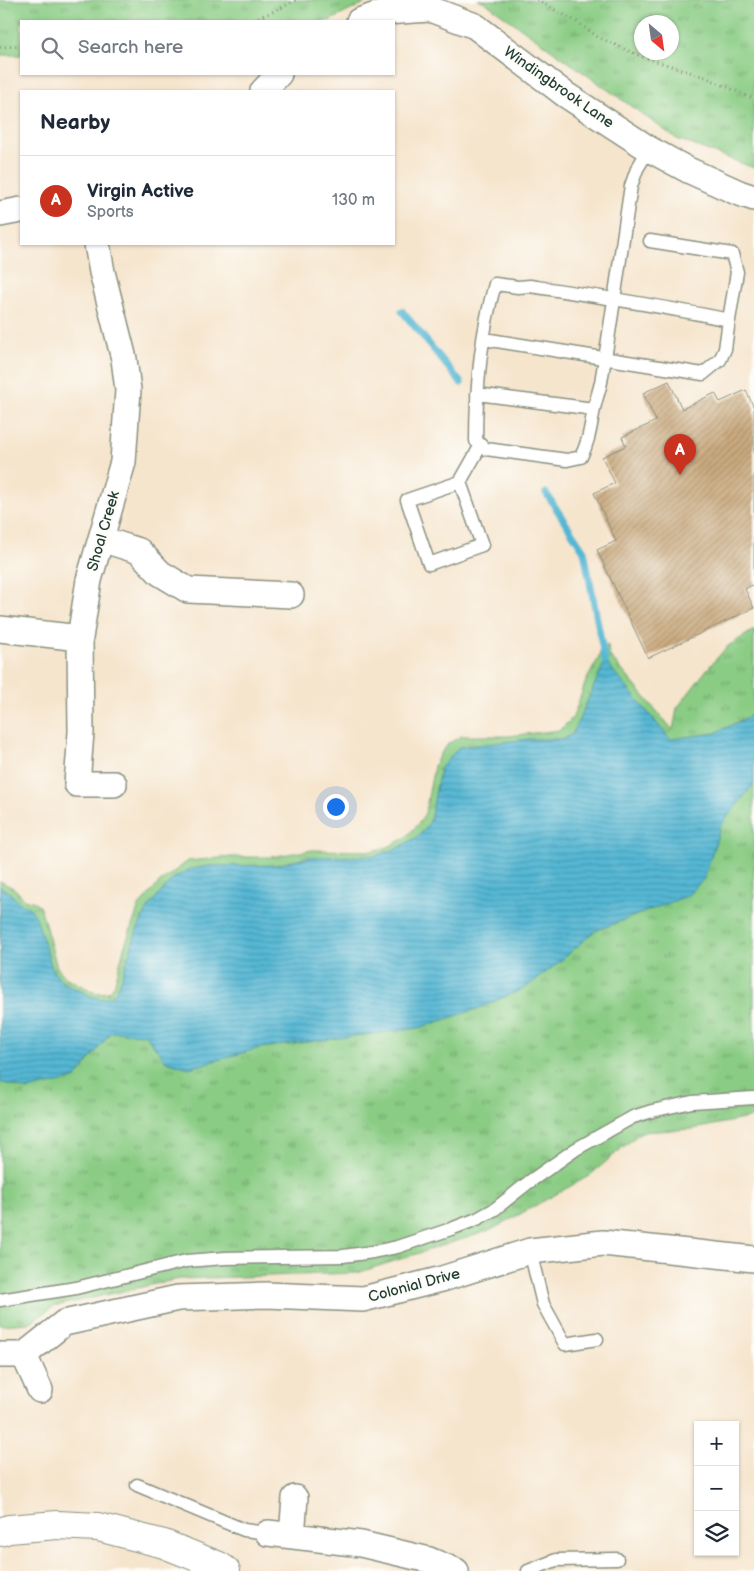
<!DOCTYPE html>
<meta charset="utf-8">
<style>
:root{--surface:#fff;--page:#f2f2f3;--text:#1f2937;--muted:#747a83;--line:#e0e1e3;--accent:#c8321e}
body{margin:0;font-family:"Balsamiq Sans",sans-serif;background:var(--page);color:var(--text)}
.controls{position:absolute;right:15px;bottom:15px;display:grid;overflow:hidden;border-radius:0px;box-shadow:0 1px 4px #0004}
.controls button{width:45px;height:45px;display:grid;place-items:center;padding:0;border:0;border-bottom:1px solid var(--line);background:var(--surface);color:var(--text);font:25px sans-serif}
.compass{position:absolute;left:634px;top:15px;width:45px;height:45px;border-radius:50%;background:var(--surface);box-shadow:0 1px 4px #0004;rotate:151deg}
.you{position:absolute;left:335px;top:806px;width:18px;height:18px;margin:-12px;border:4px solid #fff;border-radius:50%;background:#1a73e8;box-shadow:0 0 0 8px #1a73e833}
.badge{display:grid;place-items:center;width:32px;height:32px;border-radius:50%;background:var(--accent);color:#fff;font-size:16px;font-weight:700}
.pin{position:absolute;translate:-50% -41px;filter:drop-shadow(0 1px 2px #0008)}
.pin::after{content:'';position:absolute;top:26px;width:18px;height:15px;background:inherit;clip-path:polygon(0 0,100% 0,50% 100%)}
.list{margin:0;padding:0;list-style:none}
h2{display:flex;justify-content:space-between;align-items:center;height:65px;margin:0;padding:0 20px;font-size:21px}
h2 small{font-size:16px;font-weight:400;color:var(--muted)}
.list li{display:grid;grid-template-columns:32px 1fr auto;gap:15px;align-items:center;box-sizing:border-box;height:90px;padding:0 20px;border-top:1px solid var(--line)}
.list b{display:block;font-size:19px;white-space:nowrap}
.list p{margin:0;font-size:16px;white-space:nowrap;color:var(--muted)}
.list em{font-size:16px;font-style:normal;color:var(--muted)}
.icon{flex:none;width:28px;height:28px;fill:none;stroke:currentColor;stroke-width:2;stroke-linecap:round;stroke-linejoin:round}
.map{position:relative;flex:none;width:754px;height:1571px;overflow:hidden}
.search{position:absolute;background:var(--surface);box-shadow:0 1px 4px #0004;left:20px;top:20px;width:375px;height:55px;display:flex;align-items:center;gap:12px;box-sizing:border-box;padding:0 18px;border-radius:0px;color:var(--muted);font-size:19px}
.panel{position:absolute;background:var(--surface);box-shadow:0 1px 4px #0004;left:20px;top:90px;width:375px;height:155px;border-radius:0px}
.map>svg:first-child{display:block}
</style>
<div class="map">
<svg width="754" height="1571" viewBox="0 0 754 1571">
<defs>
<pattern id="grass-tufts" width="24" height="20" patternUnits="userSpaceOnUse" patternTransform="scale(1.25)"><rect width="24" height="20" fill="#8acc84"/><path d="M3 7l-1-3M5 7V3M7 7l1-3M15 17l-1-3M17 17v-4M19 17l1-3" fill="none" stroke="#70a76d"/></pattern>
<pattern id="water-rules" width="6" height="5" patternUnits="userSpaceOnUse" patternTransform="scale(1.25)"><rect width="6" height="5" fill="#55b7d4"/><path d="M0 2.5h6" fill="none" stroke="#4696ad"/></pattern>
<pattern id="building-hatch" width="6" height="6" patternUnits="userSpaceOnUse" patternTransform="scale(1.25)"><rect width="6" height="6" fill="#cbaa7f"/><path d="M-1 1l2-2M0 6l6-6M5 7l2-2" fill="none" stroke="#a48c69"/></pattern>
</defs>
<rect width="100%" height="100%" fill="#fdfcf7"/>
<filter id="ink" filterUnits="userSpaceOnUse"><feTurbulence type="fractalNoise" baseFrequency=".02" numOctaves="2"/><feDisplacementMap in="SourceGraphic" scale="10" xChannelSelector="R" yChannelSelector="G"/><feConvolveMatrix kernelMatrix="1 2 1 2 8 2 1 2 1" color-interpolation-filters="sRGB"/></filter>
<filter id="wash" filterUnits="userSpaceOnUse"><feTurbulence type="fractalNoise" baseFrequency=".0096" numOctaves="4" result="noise"/><feDisplacementMap in="SourceGraphic" scale="20" xChannelSelector="R" yChannelSelector="G"/><feGaussianBlur stdDeviation="1.12" result="paint"/><feColorMatrix in="noise" values="0 0 0 0 0 0 0 0 0 0 0 0 0 0 0 0 0 1.4 0 .05"/><feComposite in="paint" operator="in"/></filter>
<g filter="url(#wash)">
<rect width="100%" height="100%" fill="#f6e5cd"/>
<path fill="url(#grass-tufts)" stroke="#54845c" fill-rule="evenodd" d="M 0,0 L 371,0 L 329,21 L 21,21 L 21,55 L 0,55 Z
M 478,0 L 754,0 L 754,168 L 677,139 L 483,1 ZM 672,22 L 672,52 L 642,52 L 642,22 Z
M 754,630 L 754,1117 L 693,1129 L 641,1132 L 589,1176 L 491,1230 L 357,1273 L 179,1279 L 55,1306 L 29,1323 L 0,1325 L 0,881 L 15,889 L 24,899 L 35,902 L 40,906 L 57,967 L 65,977 L 96,993 L 108,992 L 114,986 L 124,948 L 139,906 L 160,882 L 188,861 L 231,857 L 270,857 L 312,850 L 372,851 L 388,847 L 406,837 L 419,823 L 425,813 L 434,766 L 440,754 L 449,743 L 462,736 L 509,736 L 560,730 L 573,717 L 586,681 L 598,659 L 601,650 L 608,645 L 609,655 L 673,730 L 677,708 L 708,668 L 728,646 Z"/>
<path fill="url(#water-rules)" stroke="#3a7a84" d="M 605,661 L 670,739 L 715,733 L 754,714 L 754,784 L 721,825 L 704,879 L 687,896 L 595,931 L 558,963 L 525,988 L 477,1009 L 419,1028 L 260,1048 L 189,1068 L 166,1061 L 145,1034 L 111,1032 L 75,1079 L 27,1090 L 0,1082 L 0,886 L 11,894 L 21,904 L 30,908 L 36,917 L 53,971 L 63,983 L 94,997 L 102,999 L 113,996 L 121,980 L 136,932 L 148,908 L 172,879 L 190,869 L 211,866 L 275,865 L 310,857 L 375,856 L 398,848 L 420,835 L 430,821 L 440,769 L 459,747 L 529,739 L 564,739 L 573,733 Z"/>
<g fill="none" stroke-linecap="round" stroke-linejoin="round">
<path stroke="#55b7d4" stroke-width="7" d="M 402,311 L 461,383
M 546,493 L 584,551 L 605,661"/>
</g>
<g id="blocks">
<path fill="url(#building-hatch)" d="M 669,381 L 682,409 L 715,393 L 720,402 L 746,390 L 754,408 L 754,584 L 745,589 L 754,608 L 648,658 L 597,550 L 616,541 L 594,493 L 615,483 L 602,457 L 626,446 L 622,437 L 656,421 L 643,393 Z"/>
</g>
</g>
<g filter="url(#ink)">
<use href="#blocks" fill-opacity="0" stroke="#8a9180" stroke-width="1"/>
<g fill="none" stroke-linecap="round" stroke-linejoin="round">
<defs>
<path id="service" d="M 650,241 L 732,254 L 737,272 L 729,320
M 484,339 L 703,374 L 720,360 L 725,349 L 729,320 C 663,306 596,296 530,286 L 518,287 L 495,284 C 481,333 476,390 476,441 L 486,449 L 567,460 L 581,457 C 590,438 590,428 594,409 C 596,398 601,387 602,376 C 613,313 621,249 631,186 L 637,169 L 649,149
M 477,394 L 594,409
M 460,482 L 482,545 L 429,564 L 407,500 L 460,482 L 481,445
M 530,1251 L 543,1304 L 565,1344 L 597,1339
M 0,1300 L 76,1288 L 186,1261 L 225,1258 L 343,1256 L 373,1252 L 397,1247 L 451,1229 L 477,1219 L 495,1209 L 529,1182 L 576,1149 L 633,1117 L 652,1111 L 692,1102 L 754,1098
M 137,1485 L 244,1530 L 268,1533
M 528,1571 L 556,1560 L 617,1559"/>
<path id="minor" d="M 359,21 L 385,12 L 430,9 L 475,26 L 566,95 L 649,149 L 688,170 L 739,193 L 754,198
M 263,91 L 279,74
M 0,214 L 21,210
M 97,244 L 102,272 L 124,359 L 128,390 L 123,462 L 89,580 L 80,638 L 81,732 L 77,784 L 114,784
M 101,539 L 139,551 L 160,573 L 188,590 L 291,595
M 0,629 L 80,638
M 0,1355 L 24,1355
M 40,1390 L 24,1355 L 64,1323 L 178,1298 L 266,1295 L 363,1299 L 442,1279 L 530,1251 L 603,1243 L 754,1259
M 268,1533 L 361,1544 L 429,1560 L 456,1571
M 292,1536 L 295,1498"/>
<path id="tertiary" d="M 0,1532 L 9,1529 L 57,1525 L 98,1527 L 164,1544 L 219,1566 L 226,1571"/>
</defs>
<use href="#service" stroke="#8a9180" stroke-width="15"/>
<use href="#minor" stroke="#8a9180" stroke-width="28"/>
<use href="#tertiary" stroke="#8a9180" stroke-width="30"/>
<path stroke="#8a9180" stroke-width="3" stroke-dasharray="1 4" stroke-linecap="butt" d="M 537,0 L 577,22 L 598,37 L 640,56 L 705,77 L 754,99
M 249,21 L 275,11 L 296,0
M 0,47 L 21,46"/>
<use href="#service" stroke="#fff" stroke-width="12"/>
<use href="#minor" stroke="#fff" stroke-width="25"/>
<use href="#tertiary" stroke="#fff" stroke-width="28"/>
</g>
</g>
<g text-anchor="middle" stroke-width="4" stroke-linejoin="round" paint-order="stroke">
<g font-size="15" fill="#1f3d34" stroke="#fdfcf7">
<text transform="translate(559 87) rotate(35)" y="5">Windingbrook Lane</text>
<text transform="translate(103 531) rotate(-74)" y="5">Shoal Creek</text>
<text transform="translate(414 1285) rotate(-15)" y="5">Colonial Drive</text>
</g>
</g>
</svg>
<div class="controls">
<button>+</button>
<button>−</button>
<button><svg class="icon" aria-label="layers" viewBox="0 0 24 24"><path d="M12 4l9 5-9 5-9-5zM3 14l9 5 9-5"/></svg></button>
</div>
<svg class="compass" viewBox="-18 -18 36 36"><path d="M0-13l5 13h-10z" fill="#e53935"/><path d="M0 13l5-13h-10z" fill="#747a83"/></svg>
<div class="you"></div>
<div class="pin badge" style="left:680px;top:475px">A</div>
<div class="search"><svg class="icon" aria-label="search" viewBox="0 0 24 24"><circle cx="10" cy="10" r="6"/><path d="M15 15l6 6"/></svg>Search here</div>
<section class="panel">
<h2>Nearby<small></small></h2>
<ul class="list">
<li><span class="badge">A</span><div><b>Virgin Active</b><p>Sports</p></div><em>130 m</em></li>
</ul>
</section>
</div>
